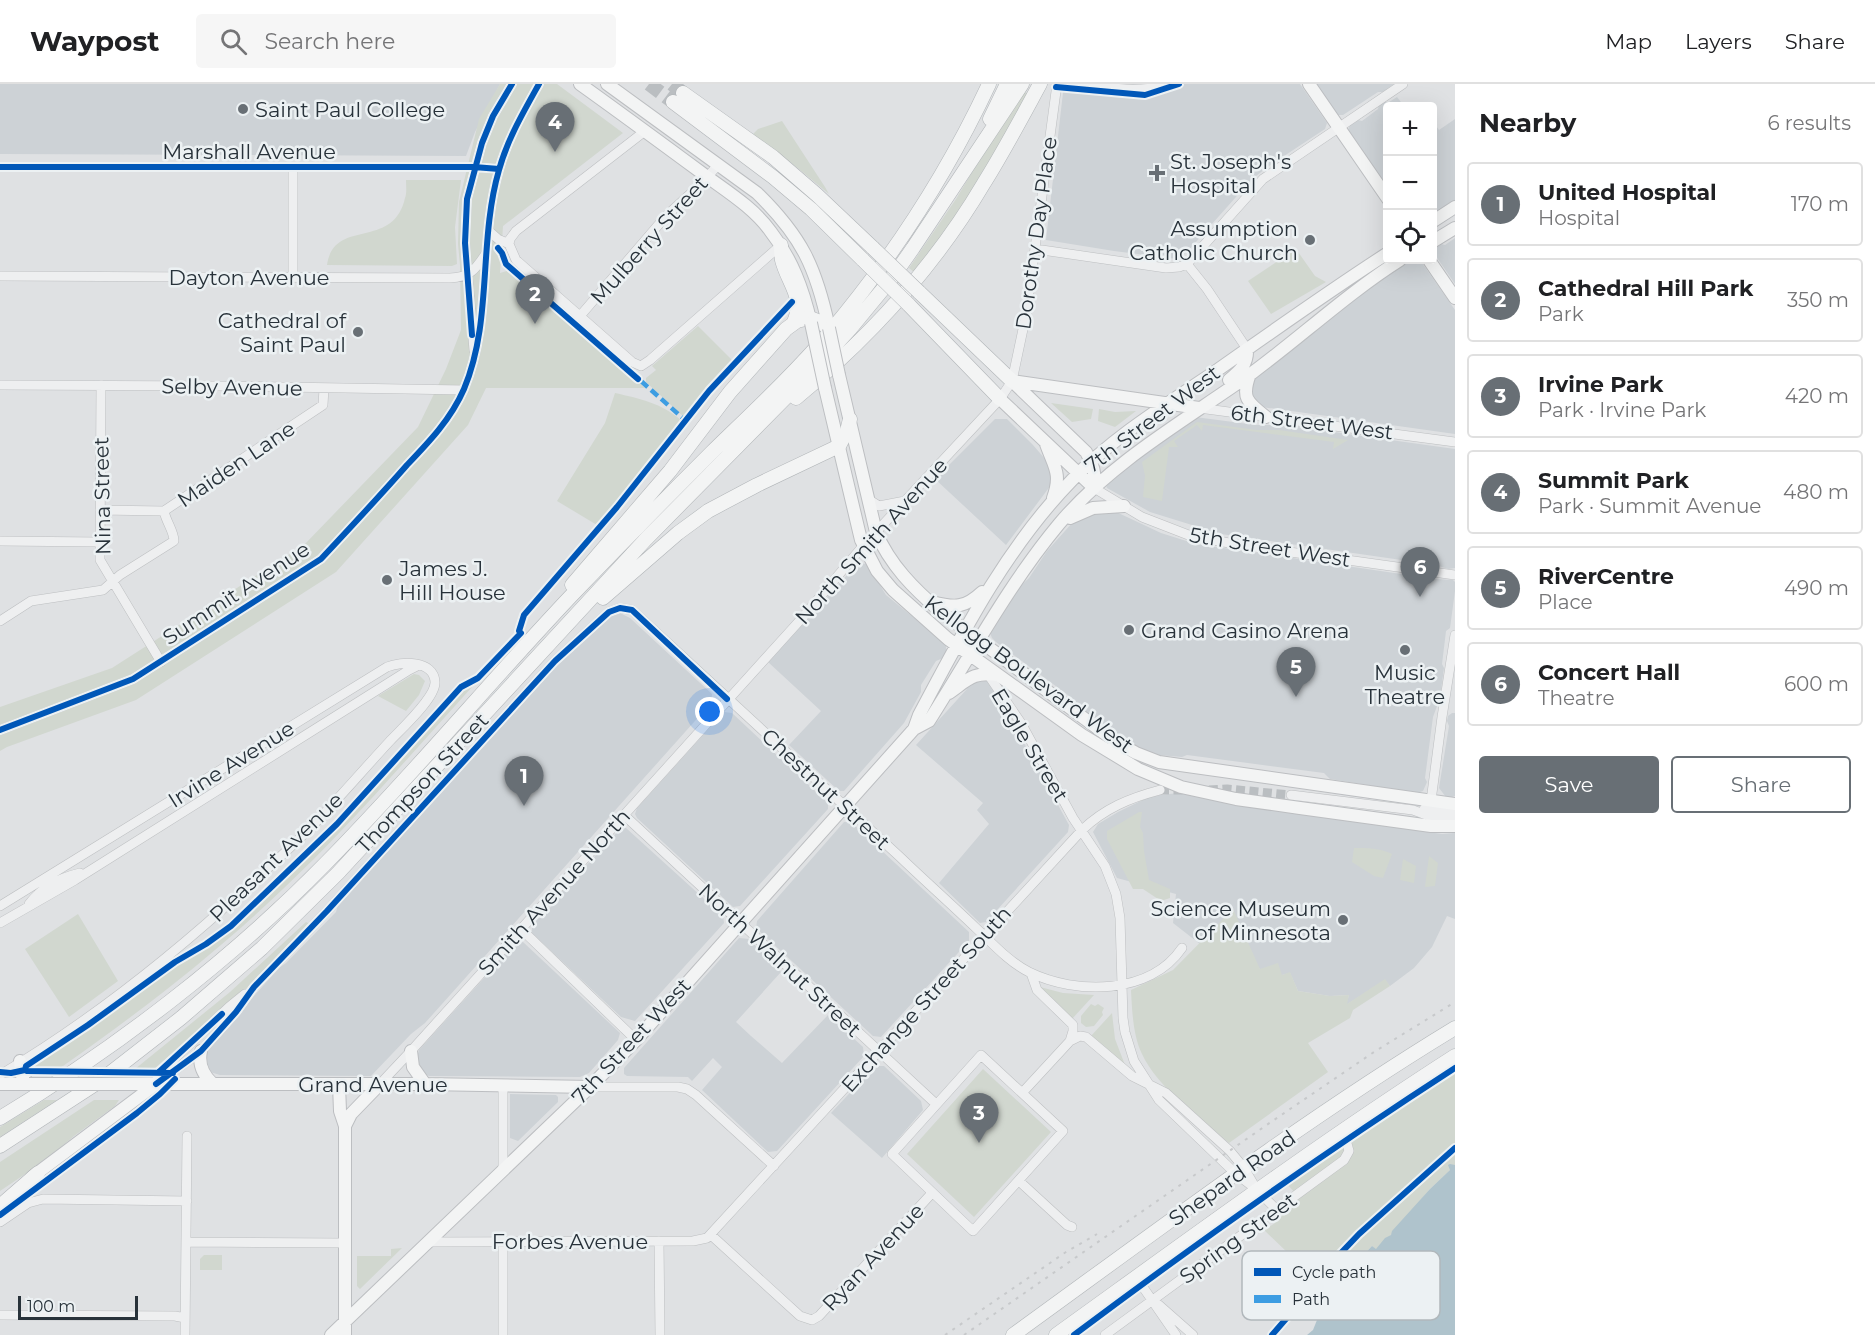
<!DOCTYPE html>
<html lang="en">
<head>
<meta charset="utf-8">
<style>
  body { margin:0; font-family:Montserrat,sans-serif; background:#f6f6f6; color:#202124 }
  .controls { position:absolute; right:18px; top:18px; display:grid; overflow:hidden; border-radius:6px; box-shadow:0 6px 24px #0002 }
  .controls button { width:54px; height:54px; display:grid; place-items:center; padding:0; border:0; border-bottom:2px solid #e0e0e0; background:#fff; color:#202124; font:30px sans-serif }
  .scale { position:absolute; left:18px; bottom:15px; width:120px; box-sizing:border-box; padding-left:6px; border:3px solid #28323a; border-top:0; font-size:16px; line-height:21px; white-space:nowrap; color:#28323a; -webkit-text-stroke:4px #ecf1f3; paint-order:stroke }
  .you { position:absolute; left:710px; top:628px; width:21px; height:21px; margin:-15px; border:4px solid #fff; border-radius:50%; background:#1a73e8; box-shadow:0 0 0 9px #1a73e833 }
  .badge { display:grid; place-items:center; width:39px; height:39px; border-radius:50%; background:#686f75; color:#fff; font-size:20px; font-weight:700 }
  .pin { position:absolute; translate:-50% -50px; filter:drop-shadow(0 2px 3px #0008) }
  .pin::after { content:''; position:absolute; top:32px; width:21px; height:18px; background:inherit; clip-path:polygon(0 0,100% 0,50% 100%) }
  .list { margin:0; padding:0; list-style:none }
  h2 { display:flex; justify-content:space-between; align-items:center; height:78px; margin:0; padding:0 24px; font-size:26px }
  h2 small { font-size:20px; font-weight:400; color:#757577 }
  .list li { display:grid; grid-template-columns:39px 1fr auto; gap:18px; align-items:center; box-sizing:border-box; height:84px; margin:0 12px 12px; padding:0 12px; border:2px solid #e0e0e0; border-radius:6px }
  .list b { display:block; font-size:22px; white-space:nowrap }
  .list p { margin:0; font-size:20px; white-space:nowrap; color:#757577 }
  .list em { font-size:20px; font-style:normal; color:#757577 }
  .actions { display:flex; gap:12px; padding:18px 24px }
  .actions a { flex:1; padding:14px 0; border:2px solid #686f75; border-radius:6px; text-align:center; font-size:21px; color:#686f75 }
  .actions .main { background:#686f75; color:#fff }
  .icon { flex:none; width:33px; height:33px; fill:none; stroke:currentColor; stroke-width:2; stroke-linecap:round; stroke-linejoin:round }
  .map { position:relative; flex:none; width:1455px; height:1251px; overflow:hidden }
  header { display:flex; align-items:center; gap:36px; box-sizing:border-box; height:84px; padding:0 30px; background:#fff; border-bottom:2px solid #e0e0e0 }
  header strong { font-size:28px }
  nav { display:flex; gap:33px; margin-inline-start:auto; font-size:21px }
  .search { width:420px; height:54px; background:#f6f6f6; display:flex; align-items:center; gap:15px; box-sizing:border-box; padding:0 21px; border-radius:6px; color:#757577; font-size:22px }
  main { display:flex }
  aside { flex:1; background:#fff }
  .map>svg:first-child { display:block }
  .built { fill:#cdd2d6 }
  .green { fill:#d1d7cf }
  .water { fill:#afc3cc }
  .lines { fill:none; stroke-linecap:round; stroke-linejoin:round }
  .minor-tunnel { stroke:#babec1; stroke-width:9; stroke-dasharray:9 4.5; stroke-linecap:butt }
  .highway-tunnel { stroke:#babec1; stroke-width:14; stroke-dasharray:14 7; stroke-linecap:butt }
  .minor-casing { stroke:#bdbfc1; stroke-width:10 }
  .major-casing { stroke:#bcbec1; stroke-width:14 }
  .highway-casing { stroke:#b1b5b8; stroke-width:15 }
  .minor { stroke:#eeeff0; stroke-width:9 }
  .major { stroke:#f3f4f4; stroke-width:12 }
  .highway { stroke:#f3f4f4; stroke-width:14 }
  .rail { stroke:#c7c9cb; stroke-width:2; stroke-dasharray:3 6; stroke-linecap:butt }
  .major-bridge-casing { stroke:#bcbec1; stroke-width:14; stroke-linecap:butt }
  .highway-bridge-casing { stroke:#b1b5b8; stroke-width:15; stroke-linecap:butt }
  .major-bridge { stroke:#f3f4f4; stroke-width:12 }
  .highway-bridge { stroke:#f3f4f4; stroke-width:14 }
  .quiet { stroke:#3d9de2; stroke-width:4.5; stroke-dasharray:9 4.5; stroke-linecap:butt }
  .cycleway-casing { stroke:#ecf1f3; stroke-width:10 }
  .cycleway { stroke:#0057b8; stroke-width:6 }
  .poi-dot { fill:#686f75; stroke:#ecf1f3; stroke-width:2 }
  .labels { text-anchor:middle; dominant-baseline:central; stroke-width:5; stroke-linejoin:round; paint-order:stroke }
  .poi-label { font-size:21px; fill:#28323a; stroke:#ecf1f3; text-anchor:start }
  .street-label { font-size:21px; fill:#28323a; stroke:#ecf1f3 }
  .key { fill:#ecf1f3; stroke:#b1b8bc; stroke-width:1.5 }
  .key-label { font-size:16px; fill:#28323a }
</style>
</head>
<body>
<header>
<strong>Waypost</strong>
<div class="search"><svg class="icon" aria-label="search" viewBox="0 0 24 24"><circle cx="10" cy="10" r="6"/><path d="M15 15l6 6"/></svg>Search here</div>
<nav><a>Map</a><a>Layers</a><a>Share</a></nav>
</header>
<main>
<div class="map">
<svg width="1455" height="1251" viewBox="0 0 1455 1251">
  <rect width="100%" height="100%" fill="#dfe1e3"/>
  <path class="built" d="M0,0H500L475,48L466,72L0,70Z
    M1064,0H1300L1327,39L1325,45L1269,82L1252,95L1187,168L1177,175L1114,167L1046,156Z
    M1314,0H1394L1383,8H1378L1343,31H1335Z
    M1397,13L1404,22H1388L1387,103L1353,53L1349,50L1348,46L1350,41L1358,36L1362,37L1378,25L1379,21L1384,18H1389Z
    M1455,35V116L1433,132L1432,40L1434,39L1439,46Z
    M1455,154V200L1433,168L1434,165L1441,160L1445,161Z
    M1408,176H1420L1455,226V350L1262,323L1252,316L1250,298L1273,278H1277L1310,252L1311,247Z
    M1195,333L1256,341H1283L1455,365V484L1448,485L1436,481L1221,450L1150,428L1107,404L1106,401L1137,373Z
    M995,335H1007L1033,361L1052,383L1051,401L1006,461L935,395Z
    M1112,426L1161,449L1196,460L1435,495L1453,496L1455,498V507L1450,544L1446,547L1442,580L1444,584L1440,614L1433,633L1425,694L1427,698L1423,707L1417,709L1330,695L1324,689L1187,671L1182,673L1159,671L1144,667L1115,650L1085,629L1072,614L996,558L992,554L990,549L1012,510L1029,494L1047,467L1073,438L1086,429Z
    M858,479L867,480L886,511L946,560V568L943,574L936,577L921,601V608L904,639L844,707H839L789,661L821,627L768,578Z
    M620,529L630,534L712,610L711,619L425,939L411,950L371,992L220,991L210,988L206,984L204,969L208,963L280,883L286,879L336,828L338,821L559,578L609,532Z
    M979,594L990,597L1069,741L1068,748L986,838L980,839L939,799L989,740L977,726L983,719L916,661L967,605L968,599Z
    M724,628L732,629L828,719V725L740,822L733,823L637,734L635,730L637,724Z
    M1452,629H1455V712L1449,714L1446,713L1439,704L1449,642L1447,637L1448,632Z
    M1179,709L1255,724L1442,750L1455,749V835L1447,832L1432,863L1414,884L1390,902L1385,896L1346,921L1349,911L1330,912L1298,907L1290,889L1282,891L1260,885L1213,847L1200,860L1173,839L1176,810L1117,794L1093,748L1098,740L1118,728L1151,712Z
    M844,738H851L969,848V857L881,953L873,952L756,844L757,837Z
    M621,744H626L723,832L724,839L635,937L621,933L532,849V841L544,827H547L558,815L560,810Z
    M739,854L749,855L781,888L736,938L751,952L782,979L828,931L863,963L864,972L777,1067L768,1068L702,1006L722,983L713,974L692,997L688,993L627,992L624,990V984Z
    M523,858L620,949L618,956L589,989L580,993L429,992L421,988L416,977L419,966L514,861Z
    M875,982H884L921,1017L923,1026L882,1074L831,1029Z
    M510,1010L556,1011L558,1013V1018L518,1057L510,1054Z"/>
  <path class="green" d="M500,0H557L623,49L503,142L500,189L513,185L645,304H486L468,341L336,488L136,616L7,663L0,667V623L112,584L304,461L418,343L446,285L461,246L460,181L458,160L459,118L479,35Z
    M1020,8L1029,9L980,97L915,189L909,184L956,115Z
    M782,37L825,103L829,110L800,86L753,50L758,45Z
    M406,96H461L455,143L457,180L452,182L327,181C334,133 393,167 405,114C407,109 406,102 406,96Z
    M1296,165L1315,192L1326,198L1271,230L1248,197Z
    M698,242L733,277L685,334L646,298V294L656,286L652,282Z
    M615,309C641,315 661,319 681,336L597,441L557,417L605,339Z
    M1051,319L1093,325L1091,335L1072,338Z
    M1099,325L1115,328L1136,327L1115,343L1098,337Z
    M1197,338L1257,346H1279L1348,356L1333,365L1334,358L1203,341L1202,347L1197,341L1174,357L1178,363H1169L1162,417L1143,413L1145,392L1142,378Z
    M414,590L419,591L425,597L419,611L406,627L378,612Z
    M472,603C410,671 350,742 283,805C215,870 140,928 63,982L57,985H28L109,930L158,893L204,865L240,837L315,766L465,604Z
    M1139,728H1142L1140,743L1143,749L1144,767L1149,796L1170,805V814L1161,817L1143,805H1133L1107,755V747Z
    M1354,764C1367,764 1380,764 1392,770L1383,794L1374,792L1352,778Z
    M1429,772L1438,779L1435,802L1425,803Z
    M1403,775L1416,782L1414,799L1400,796Z
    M1233,825L1260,885L1278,879L1282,891L1290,888L1298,907L1330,912L1349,911L1347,920L1385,895L1390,902L1353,926L1350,934L1308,959L1328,988L1229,1059C1201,1035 1157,1003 1142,970C1133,952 1132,926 1131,906L1173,886Z
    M78,830L118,897L69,933L25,865Z
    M306,838L310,840L243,908L154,985H135L230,908Z
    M1040,903L1063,909L1094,911L1072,935Z
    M1091,920L1095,922L1098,920L1104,924L1102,928L1103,931L1094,942L1086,943L1081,939V932Z
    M1112,929L1115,955L1125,981L1091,952Z
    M1455,979V1081H1451L1450,1086L1430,1105L1391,1151L1376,1166L1372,1162L1357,1178V1186L1347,1197L1324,1214L1328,1217L1324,1222L1301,1204L1311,1191L1264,1146L1275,1139L1273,1135L1300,1114L1282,1095Z
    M983,985L1051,1048L974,1133L907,1070Z
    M44,1016H57L0,1053V1043Z
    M94,1016H119L115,1022L74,1052L46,1076L0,1107V1078Z
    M402,1164L360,1205L357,1202V1172H391V1165Z
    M204,1171H222V1186H200V1175Z"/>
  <path class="water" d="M1450,1080L1455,1081V1251H1307L1313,1246L1323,1221L1328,1217L1324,1214L1339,1197H1347L1357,1186V1178L1372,1162L1376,1165L1385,1154L1391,1151L1392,1147L1430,1105L1450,1086L1448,1081Z"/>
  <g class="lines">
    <path class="minor-tunnel" d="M1160,706H1184
      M1209,706L1227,705L1291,711"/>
    <path class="highway-tunnel" d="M649,0L673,18
      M672,0L683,9"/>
    <defs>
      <path id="minor" d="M1077,0C1108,3 1139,10 1169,0
        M0,83H474L499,85
        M489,147L498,155L509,160
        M509,160L516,176L632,278L641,282L650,276L781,161
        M509,160L510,155L516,147L645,47
        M1035,165L1166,184L1179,183L1187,180
        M1187,180L1263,95L1403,0
        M1187,180L1207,205L1247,265
        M0,192L450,194C470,193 475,186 485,171
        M293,192V83
        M580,232L666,132L700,101L718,81
        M474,266L465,159L467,115L482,59L493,32L512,0
        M0,301L218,302L464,306
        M101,301L100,476L161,578
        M1199,324L1455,358
        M1094,404L1142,433L1191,452L1240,461L1455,491
        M868,415L879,422L905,417
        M100,426L164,427L323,321L324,304
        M0,457L100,458
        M0,537L31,517L103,506L120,491L174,457C174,447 166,438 164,427
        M985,586L1021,639L1073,734L1105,782L1116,810L1120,834L1123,934L1125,948L1134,977L1159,1016L1235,1089L1256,1105L1277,1126
        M0,646L133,595L310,482L321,475C350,444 379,413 407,381C429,358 451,335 464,305C493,236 478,158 499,86C507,56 524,27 539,0
        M1291,711L1413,726L1429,732L1455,735
        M1424,725L1455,727
        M624,731L936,1020
        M1429,732L1442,633L1455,551
        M29,820C42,803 59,794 80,789
        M0,822L387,583C401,577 434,576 435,598C436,614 399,647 389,658C364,685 340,713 315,739C293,762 269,783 246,804C170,874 89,938 0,991
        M0,839L75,796L409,586L419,581
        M521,845L636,956
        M1031,889L1037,906L1073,941V947L1070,957
        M981,971L1063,1047L973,1147L892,1070Z
        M156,1000L201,967L236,928L254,903L327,827L555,577L609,528L620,524L632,526C721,609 811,690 900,773C925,797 951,820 976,844C992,859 1009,878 1029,888C1076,911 1150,911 1182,864
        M156,1000L159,989L229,923L245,910
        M380,1000L411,967L802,534L863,462L1000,315L1012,297L1026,231L1057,0
        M590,1003H678L687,1005L696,1011L774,1082
        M1022,1009L1070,957L1080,952L1086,953L1132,992L1166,1009L1230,1067L1244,1084L1254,1101
        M503,1086V1001
        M1019,1097L1067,1141L1072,1143
        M0,1138L28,1119L43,1115L187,1117
        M711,1151L800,1232L812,1236L819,1232L932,1109
        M659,1157L660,1251
        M186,1158L345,1159
        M428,1158L693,1157L707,1154L1082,746C1105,724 1130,714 1160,706
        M1136,1193L1176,1251
        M1159,1221L1193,1251
        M0,1231L175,1232L185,1234
        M185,1251L187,1052
        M503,1251V1157
        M1105,1251L1344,1076L1349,1067L1346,1056L1340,1048"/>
      <path id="major" d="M580,0C622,30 664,61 706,92C728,108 755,125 771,148C792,175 803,205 811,239
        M607,0L757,109C802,153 816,183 829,244
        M1309,0L1388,115
        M1432,138L1455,123
        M1432,158L1455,144
        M1429,176L1455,214
        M1250,290C1241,314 1247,318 1266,333
        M839,291L876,448C890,481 914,505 941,528L1116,658L1136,669L1159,678L1455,720
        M1229,296C1240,287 1248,280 1247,265
        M1012,297L1199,324
        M1012,297L1086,368C1093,380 1096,390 1094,404
        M825,304L861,456L877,487L893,506L948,555L1082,651L1138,685L1181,703L1236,715L1300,724L1431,742H1455
        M1000,315L1094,404
        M1046,360C1054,383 1062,389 1053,414
        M1070,434L1093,424L1124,422
        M932,518C955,524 965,524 982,508
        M949,609C969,595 972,588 998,591
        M914,645L919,631C963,548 1006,464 1072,396C1113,353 1167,320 1216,287C1273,247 1329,207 1388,169
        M201,967C198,981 203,991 213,1000
        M411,967L413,983L425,1000
        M20,977L22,992L29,1000
        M0,1000H29
        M118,1000H425L590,1003
        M339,1001L340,1027L345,1042
        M32,1093L156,1000
        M331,1251L590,1003L636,956L914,645L929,637C971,571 1009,500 1059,440C1112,377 1186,336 1252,289C1302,252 1348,209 1400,176
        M345,1251V1042L351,1030L380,1000"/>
      <path id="highway" d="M683,9L773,73L817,111L873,164
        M673,18L773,93L811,125L863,176
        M990,35L1007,0
        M781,161C781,166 781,171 782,176C788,200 806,214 793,240
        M919,208L1012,297
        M908,220L1000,315
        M796,314C870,253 935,182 984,99C1004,67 1022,33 1040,0
        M572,501L670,387L730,308L786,245L797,237L810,234L818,237L829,244
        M603,514L678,449L708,427L757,401L839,362L847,347L850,335
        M0,1034C115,965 231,876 325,780C410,694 487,601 570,513C617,464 664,416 712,368C752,329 793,291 829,249C893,173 947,90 989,0
        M0,1062L100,997L181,934L262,864L338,789L646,455L801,298L850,245L892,194L913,164L1022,0
        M0,1122L38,1089
        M1013,1251C1158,1146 1302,1037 1455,944
        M1056,1251C1188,1156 1318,1060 1455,972"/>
    </defs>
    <use href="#minor" class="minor-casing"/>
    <use href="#major" class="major-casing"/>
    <use href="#highway" class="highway-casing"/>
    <use href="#minor" class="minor"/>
    <use href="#major" class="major"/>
    <use href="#highway" class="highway"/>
    <path class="rail" d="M945,1251L1066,1168L1097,1150
      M964,1251L1271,1038L1374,968L1455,918"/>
    <defs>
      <path id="major-bridge" d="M811,239L825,304
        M829,244L839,291
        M29,1000H118"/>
      <path id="highway-bridge" d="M873,164L919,208
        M863,176L908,220"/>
    </defs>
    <use href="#major-bridge" class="major-bridge-casing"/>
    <use href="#highway-bridge" class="highway-bridge-casing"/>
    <use href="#major-bridge" class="major-bridge"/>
    <use href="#highway-bridge" class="highway-bridge"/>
    <path class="quiet" d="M641,297L686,337"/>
    <defs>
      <path id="cycleway" d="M1056,3L1145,11L1179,0
        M0,83H474L499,85
        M498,164L502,169L506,180L638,295
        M472,251L465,159L467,115L482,59L493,32L512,0
        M0,646L133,595L310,482L321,475C350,444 379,413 407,381C429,358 451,335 464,305C493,236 478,158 499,86C507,56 524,27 539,0
        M25,986L26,982L88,941L175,878L206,860L231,842L337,740L461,603L478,594L521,549L519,547L524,531L617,423L709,307L792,218
        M160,987L222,930
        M0,988L11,989L25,986L27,987L173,989
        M156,1000L201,967L236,928L254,903L327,827L555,577L609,528L620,524L632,526L727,615
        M0,1131L137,1029L160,1010L175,995
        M1074,1251C1198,1158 1325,1068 1455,984
        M1272,1251L1305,1213L1320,1191L1359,1150L1455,1064"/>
    </defs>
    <use href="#cycleway" class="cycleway-casing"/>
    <use href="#cycleway" class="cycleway"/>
  </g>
  <g class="poi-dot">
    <circle cx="243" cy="25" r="6"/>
    <path d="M1154 80h6v6h6v6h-6v6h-6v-6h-6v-6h6z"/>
    <circle cx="1310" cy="156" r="6"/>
    <circle cx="358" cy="248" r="6"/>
    <circle cx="387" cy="496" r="6"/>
    <circle cx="1129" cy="546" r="6"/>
    <circle cx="1405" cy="566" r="6"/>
    <circle cx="1343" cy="836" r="6"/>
  </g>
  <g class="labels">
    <g class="poi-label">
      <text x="255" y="25">Saint Paul College</text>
      <text x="1170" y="77">St. Joseph's<tspan x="1170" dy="24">Hospital</tspan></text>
      <text x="1298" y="144" text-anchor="end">Assumption<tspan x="1298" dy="24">Catholic Church</tspan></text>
      <text x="346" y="236" text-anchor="end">Cathedral of<tspan x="346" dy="24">Saint Paul</tspan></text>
      <text x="399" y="484">James J.<tspan x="399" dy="24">Hill House</tspan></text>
      <text x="1141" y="546">Grand Casino Arena</text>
      <text x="1405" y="588" text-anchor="middle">Music<tspan x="1405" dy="24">Theatre</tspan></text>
      <text x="1331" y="824" text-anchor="end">Science Museum<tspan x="1331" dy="24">of Minnesota</tspan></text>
    </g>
    <g class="street-label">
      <text x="249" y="67">Marshall Avenue</text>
      <text transform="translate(1036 149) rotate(-82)">Dorothy Day Place</text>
      <text transform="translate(649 156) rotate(-48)">Mulberry Street</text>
      <text x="249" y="193">Dayton Avenue</text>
      <text transform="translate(232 303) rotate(1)">Selby Avenue</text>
      <text transform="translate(1152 335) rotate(-37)">7th Street West</text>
      <text transform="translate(1312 338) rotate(7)">6th Street West</text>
      <text transform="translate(236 380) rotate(-34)">Maiden Lane</text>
      <text transform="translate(102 412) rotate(-91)">Nina Street</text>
      <text transform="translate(871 457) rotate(-48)">North Smith Avenue</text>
      <text transform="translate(1270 463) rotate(9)">5th Street West</text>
      <text transform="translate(236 509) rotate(-33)">Summit Avenue</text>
      <text transform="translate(1029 590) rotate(36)">Kellogg Boulevard West</text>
      <text transform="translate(1030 661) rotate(59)">Eagle Street</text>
      <text transform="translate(231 680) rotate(-32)">Irvine Avenue</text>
      <text transform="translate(422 699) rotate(-47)">Thompson Street</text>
      <text transform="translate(826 705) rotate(43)">Chestnut Street</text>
      <text transform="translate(276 773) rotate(-44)">Pleasant Avenue</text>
      <text transform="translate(554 808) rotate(-48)">Smith Avenue North</text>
      <text transform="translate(780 876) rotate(43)">North Walnut Street</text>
      <text transform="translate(926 915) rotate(-48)">Exchange Street South</text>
      <text transform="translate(631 957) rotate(-47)">7th Street West</text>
      <text x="373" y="1000">Grand Avenue</text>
      <text transform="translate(1232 1094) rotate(-35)">Shepard Road</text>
      <text transform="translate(1238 1154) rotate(-36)">Spring Street</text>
      <text x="570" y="1157">Forbes Avenue</text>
      <text transform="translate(873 1173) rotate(-47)">Ryan Avenue</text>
    </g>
  </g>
  <rect x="1242" y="1167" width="198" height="69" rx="9" class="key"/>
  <rect x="1254" y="1184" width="27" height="8" fill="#0057b8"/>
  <rect x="1254" y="1211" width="27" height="8" fill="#3d9de2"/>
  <g class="key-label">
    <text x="1292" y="1194">Cycle path</text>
    <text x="1292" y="1221">Path</text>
  </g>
</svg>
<div class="controls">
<button>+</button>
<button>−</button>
<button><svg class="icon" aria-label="locate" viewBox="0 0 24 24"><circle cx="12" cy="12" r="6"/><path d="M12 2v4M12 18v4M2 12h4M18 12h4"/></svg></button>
</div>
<div class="scale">100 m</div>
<div class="you"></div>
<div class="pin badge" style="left:524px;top:722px">1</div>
<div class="pin badge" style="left:535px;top:240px">2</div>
<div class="pin badge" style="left:979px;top:1059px">3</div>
<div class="pin badge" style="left:555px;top:68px">4</div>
<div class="pin badge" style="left:1296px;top:613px">5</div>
<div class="pin badge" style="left:1420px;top:513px">6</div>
</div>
<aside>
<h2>Nearby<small>6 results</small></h2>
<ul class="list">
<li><span class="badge">1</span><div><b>United Hospital</b><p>Hospital</p></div><em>170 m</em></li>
<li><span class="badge">2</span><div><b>Cathedral Hill Park</b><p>Park</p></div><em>350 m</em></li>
<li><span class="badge">3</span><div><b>Irvine Park</b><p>Park · Irvine Park</p></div><em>420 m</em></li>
<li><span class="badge">4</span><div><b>Summit Park</b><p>Park · Summit Avenue</p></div><em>480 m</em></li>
<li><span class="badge">5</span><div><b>RiverCentre</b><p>Place</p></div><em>490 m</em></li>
<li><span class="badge">6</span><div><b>Concert Hall</b><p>Theatre</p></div><em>600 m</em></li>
</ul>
<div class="actions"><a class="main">Save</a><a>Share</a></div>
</aside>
</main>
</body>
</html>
